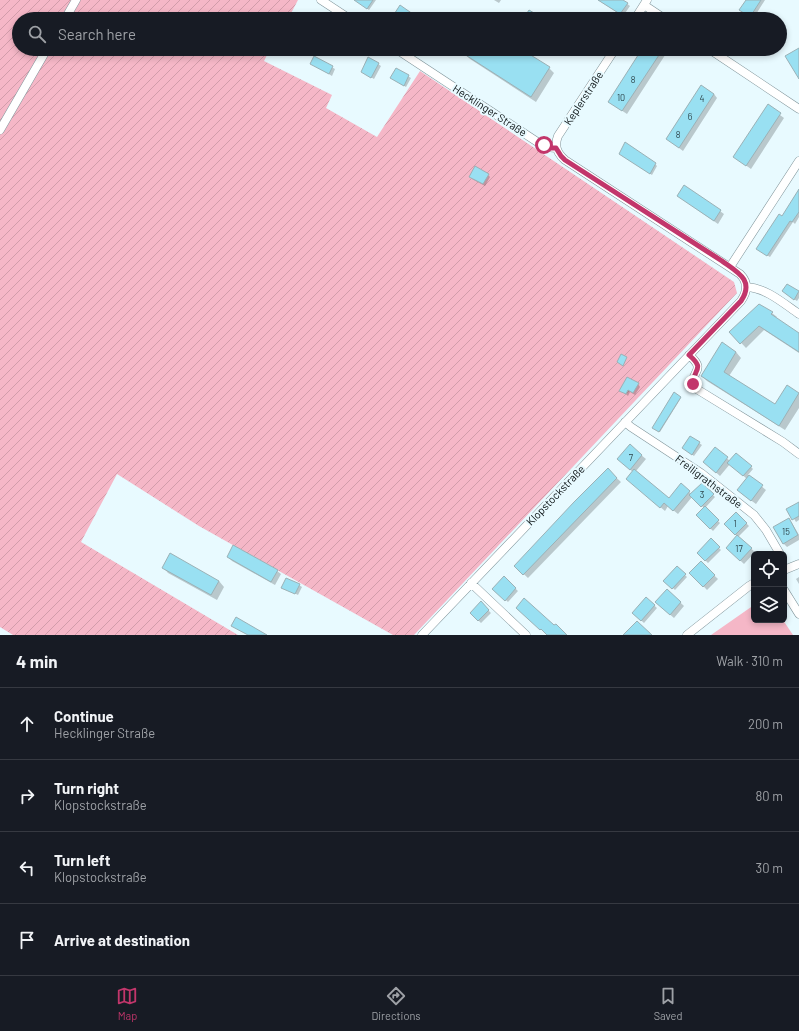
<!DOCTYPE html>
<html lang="en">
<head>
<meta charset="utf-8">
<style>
  body { margin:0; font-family:Barlow,sans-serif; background:#20242c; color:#f1f3f6 }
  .controls { position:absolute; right:12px; bottom:12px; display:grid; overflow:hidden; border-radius:6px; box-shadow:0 2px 6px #0003 }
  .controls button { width:36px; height:36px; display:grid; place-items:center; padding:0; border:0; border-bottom:1px solid #363941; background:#171b24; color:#f1f3f6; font:20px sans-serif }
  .stop { position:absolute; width:12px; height:12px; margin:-9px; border:3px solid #c2366b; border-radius:50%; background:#fff }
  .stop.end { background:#c2366b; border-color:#fff; box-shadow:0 1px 4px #0008 }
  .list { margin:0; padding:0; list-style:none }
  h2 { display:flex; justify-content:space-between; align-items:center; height:52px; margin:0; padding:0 16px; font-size:17px }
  h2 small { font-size:13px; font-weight:400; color:#9ea1a6 }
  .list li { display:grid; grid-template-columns:26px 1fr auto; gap:12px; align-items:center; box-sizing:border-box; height:72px; padding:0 16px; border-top:1px solid #363941 }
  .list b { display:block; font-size:15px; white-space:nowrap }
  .list p { margin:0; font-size:13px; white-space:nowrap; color:#9ea1a6 }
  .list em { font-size:13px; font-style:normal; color:#9ea1a6 }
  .icon { flex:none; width:22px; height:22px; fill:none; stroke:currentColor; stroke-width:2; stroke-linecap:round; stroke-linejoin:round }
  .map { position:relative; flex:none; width:799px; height:635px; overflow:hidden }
  .search { position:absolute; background:#171b24; box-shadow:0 2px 6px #0003; left:12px; right:12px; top:12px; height:44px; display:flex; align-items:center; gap:10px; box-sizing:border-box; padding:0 14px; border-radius:22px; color:#9ea1a6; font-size:15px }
  .sheet { height:340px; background:#171b24 }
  nav { display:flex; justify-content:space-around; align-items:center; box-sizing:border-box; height:56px; border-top:1px solid #363941; background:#171b24; font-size:11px; color:#9ea1a6 }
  nav a { display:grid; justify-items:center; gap:2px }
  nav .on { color:#c2366b }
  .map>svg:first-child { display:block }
  .grass { fill:#f5b7c7 }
  .garden { fill:url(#garden-furrows) }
  .shadow { fill:#0003 }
  .building { fill:#99e0f2; stroke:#9bb1b6 }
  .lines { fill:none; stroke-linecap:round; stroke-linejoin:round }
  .street-casing { stroke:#7f9399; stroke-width:9 }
  .street { stroke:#fff; stroke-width:8 }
  .route { stroke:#c2366b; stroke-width:5 }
  .labels { text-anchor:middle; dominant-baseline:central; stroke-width:4; stroke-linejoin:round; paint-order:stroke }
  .number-label { font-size:9px; fill:#2d444a }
  .street-label { font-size:11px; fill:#091012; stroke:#e8faff }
</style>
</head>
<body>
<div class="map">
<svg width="799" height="635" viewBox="0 0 799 635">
  <defs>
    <pattern id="garden-furrows" width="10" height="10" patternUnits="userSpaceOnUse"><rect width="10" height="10" fill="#f5b7c7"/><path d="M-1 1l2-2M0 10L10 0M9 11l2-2" fill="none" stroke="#d19caa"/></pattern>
  </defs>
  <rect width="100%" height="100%" fill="#e8faff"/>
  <path class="grass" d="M754,605V620H783L793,635H711Z"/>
  <path class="garden" d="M0,0H298L288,19H19V49H270L264,61L332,95L326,108L377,137L420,71L734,282L737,293L414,635H393L199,526L117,474L81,542L238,635H13L0,627Z"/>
  <path class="shadow" d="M357,0H376L369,10Z
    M494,0H501L499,3Z
    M598,0H622L630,6L623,16Z
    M747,0H765L753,19L743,12Z
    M435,49H442L440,52Z
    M468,49H519L549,68L554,73L536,102L470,59L465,54Z
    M643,49H669L627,114L609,102Z
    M315,58L335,69L332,76L312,64Z
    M378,64L381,66L374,79L362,72Z
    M396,69L411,78L406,87L391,78Z
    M714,94L717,98L683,151L667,139Z
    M768,106L784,118L751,169L734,157Z
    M620,154L655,164L657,166L652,175Z
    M488,175L490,177L485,186L472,179Z
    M685,186L724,214L718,224L682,199Z
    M799,191V217L795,224L793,222L770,257L760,251Z
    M788,285L799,292V298L797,301L786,294Z
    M759,305L772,313L777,317L775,318L799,334V353L764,330L746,348L731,332Z
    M722,344L736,352L741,358L729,376L775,406L787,386L799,394V408L785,430L707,381L702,376Z
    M638,384L640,387L635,395L630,392L628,396L621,390Z
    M681,397V398L660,432L654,428Z
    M699,443L702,445L694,456L686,450Z
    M630,446L646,459L636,471L669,499L689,492L692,494L702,484L715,497L705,508L720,523L713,531L697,515L704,508L692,497L678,514L668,506L665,511L631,482L633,472L622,463Z
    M715,448L730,461L751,467L753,469L748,475L766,490L756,504L742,494L747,479L730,464L720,476L704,462Z
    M608,470L621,482L528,578L515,566Z
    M799,503V520L796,522L788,509Z
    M736,513L749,526L738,537L755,552L744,564L727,548L737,536L725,524Z
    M788,519L792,523L799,535V540L787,547L783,543Z
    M711,540L721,550L708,563L698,553Z
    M228,557L277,571L281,574L275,585L232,561Z
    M701,563L718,579L707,590L691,573Z
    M163,567L219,581L224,587L217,600L168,573Z
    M677,567L687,577L675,590L665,580Z
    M799,577V584L796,579Z
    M504,578L518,591L508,602L494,589Z
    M299,585L302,587L298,595L283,587Z
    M667,590L684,606L674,618L660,606Z
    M646,598L657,608L644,623L633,613Z
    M481,603L491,613L481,623L471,613Z"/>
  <path class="building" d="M354,0H373L367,9Z
    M598,0H623L628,3L620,14Z
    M746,0H761L750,17L739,10Z
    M400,5L420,19H391Z
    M529,10L544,19H523Z
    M799,48V79L785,56Z
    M467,49H521L550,67L531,97L464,54Z
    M642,49H663L622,111L608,102Z
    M314,56L333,66L329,74L310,64Z
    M368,57L379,63L371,78L361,72Z
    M396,68L409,75L404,86L390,78Z
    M701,85L714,94L679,148L666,139Z
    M768,104L781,113L746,166L733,157Z
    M625,142L656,163L650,174L619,154Z
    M475,166L489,174L483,184L469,177Z
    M684,185L721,210L714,221L677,196Z
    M799,189V212L792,222L790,221L767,256L756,249L779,214L782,216Z
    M787,284L799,291L794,300L782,291Z
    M759,304L773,312L771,314L799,333V352L759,326L740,344L729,332Z
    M722,342L736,352L724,372L775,404L787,385L799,393L779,426L701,376Z
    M621,354L627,357L623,366L617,362Z
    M627,377L639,383L633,393L628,390L626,394L619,391Z
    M674,392L681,397L659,432L652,428Z
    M690,436L700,442L692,455L682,448Z
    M630,444L642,455L630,470L617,459Z
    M715,447L728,457L716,473L703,462Z
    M736,453L752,466L743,476L727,463Z
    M608,468L617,478L523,575L514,566L574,502Z
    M634,469L669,498L681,483L690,491L673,511L664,503L660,508L626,479Z
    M749,475L763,485L751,501L737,490Z
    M702,483L714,494L701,507L689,495Z
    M799,502V516L792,520L786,509Z
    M705,506L719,520L710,529L696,515Z
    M736,512L747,523L735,535L724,524Z
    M789,518L798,535L783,544L773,527Z
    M737,535L752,548L740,561L726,548Z
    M711,538L720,547L705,561L697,553Z
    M233,545L278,570L271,582L227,557Z
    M170,553L219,581L211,595L162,568Z
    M701,561L715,575L703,587L689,573Z
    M677,566L686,574L672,589L663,581Z
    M504,576L516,588L505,601L492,589Z
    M286,578L300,584L295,594L281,588Z
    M667,589L681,602L670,615L655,602Z
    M646,597L655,605L641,621L632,613Z
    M524,598L554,625L556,624L567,635H547L541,629L540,630L516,608Z
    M481,601L489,610L478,621L470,613Z
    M236,617L267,635H248L231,626Z
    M637,621L652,635H623Z"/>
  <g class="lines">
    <defs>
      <path id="street" d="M321,0L350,19
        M644,5L665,19
        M65,19L76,0
        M635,19L647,0
        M396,49L545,147L556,148
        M709,49L799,109
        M0,130L47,49
        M730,267L799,161
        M747,287C766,288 783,303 799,314
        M689,355C709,372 687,371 695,388L783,442L799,454
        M625,422L631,427L701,473L754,515L766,530L780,554
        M784,570L799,564
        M471,583L526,635
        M784,590L799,614
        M422,635L741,301C748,291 748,282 740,274L565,160C557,153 554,146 558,136L615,49
        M687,635L749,586L754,583"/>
    </defs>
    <use href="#street" class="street-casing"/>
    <use href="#street" class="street"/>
  </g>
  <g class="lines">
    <path class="route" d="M544,145L550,148H556L561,156L565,160L722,261C737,272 755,280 741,301L689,355C706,370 693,368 693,384"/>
  </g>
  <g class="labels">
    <g class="number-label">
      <text x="633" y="79">8</text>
      <text x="621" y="97">10</text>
      <text x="702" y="98">4</text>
      <text x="690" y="116">6</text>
      <text x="678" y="134">8</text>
      <text x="631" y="457">7</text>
      <text x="702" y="494">3</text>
      <text x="735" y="523">1</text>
      <text x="786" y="531">15</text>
      <text x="739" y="548">17</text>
    </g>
    <g class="street-label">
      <text transform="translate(583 98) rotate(-57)">Keplerstraße</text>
      <text transform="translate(490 110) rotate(33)">Hecklinger Straße</text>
      <text transform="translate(709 481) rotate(37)">Freiligrathstraße</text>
      <text transform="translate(555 495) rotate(-46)">Klopstockstraße</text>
    </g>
  </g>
</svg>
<div class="controls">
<button><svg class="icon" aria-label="locate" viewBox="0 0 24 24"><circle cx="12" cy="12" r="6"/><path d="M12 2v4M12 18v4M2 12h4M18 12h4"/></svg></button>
<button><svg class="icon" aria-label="layers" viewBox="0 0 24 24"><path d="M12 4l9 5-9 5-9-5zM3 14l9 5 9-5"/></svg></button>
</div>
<div class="stop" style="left:544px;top:145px"></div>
<div class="stop end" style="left:693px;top:384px"></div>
<div class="search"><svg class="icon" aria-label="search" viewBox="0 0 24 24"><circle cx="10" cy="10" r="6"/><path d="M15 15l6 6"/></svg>Search here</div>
</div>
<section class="sheet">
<h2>4 min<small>Walk · 310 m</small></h2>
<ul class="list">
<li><svg class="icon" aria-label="ahead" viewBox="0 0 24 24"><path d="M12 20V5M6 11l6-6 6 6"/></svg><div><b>Continue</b><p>Hecklinger Straße</p></div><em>200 m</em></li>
<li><svg class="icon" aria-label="right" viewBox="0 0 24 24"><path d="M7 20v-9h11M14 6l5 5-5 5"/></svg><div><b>Turn right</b><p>Klopstockstraße</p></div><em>80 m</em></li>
<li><svg class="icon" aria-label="left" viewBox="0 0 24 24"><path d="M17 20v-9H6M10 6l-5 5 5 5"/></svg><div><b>Turn left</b><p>Klopstockstraße</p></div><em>30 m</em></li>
<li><svg class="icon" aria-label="arrive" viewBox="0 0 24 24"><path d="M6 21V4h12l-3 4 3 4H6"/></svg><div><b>Arrive at destination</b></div></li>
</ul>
</section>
<nav>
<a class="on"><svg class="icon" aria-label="map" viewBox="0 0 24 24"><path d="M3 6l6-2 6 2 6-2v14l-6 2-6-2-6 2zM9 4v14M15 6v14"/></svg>Map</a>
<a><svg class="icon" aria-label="directions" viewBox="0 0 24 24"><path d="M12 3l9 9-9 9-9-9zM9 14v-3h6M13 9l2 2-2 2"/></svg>Directions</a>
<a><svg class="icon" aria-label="saved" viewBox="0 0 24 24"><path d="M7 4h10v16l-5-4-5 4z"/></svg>Saved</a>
</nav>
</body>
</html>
